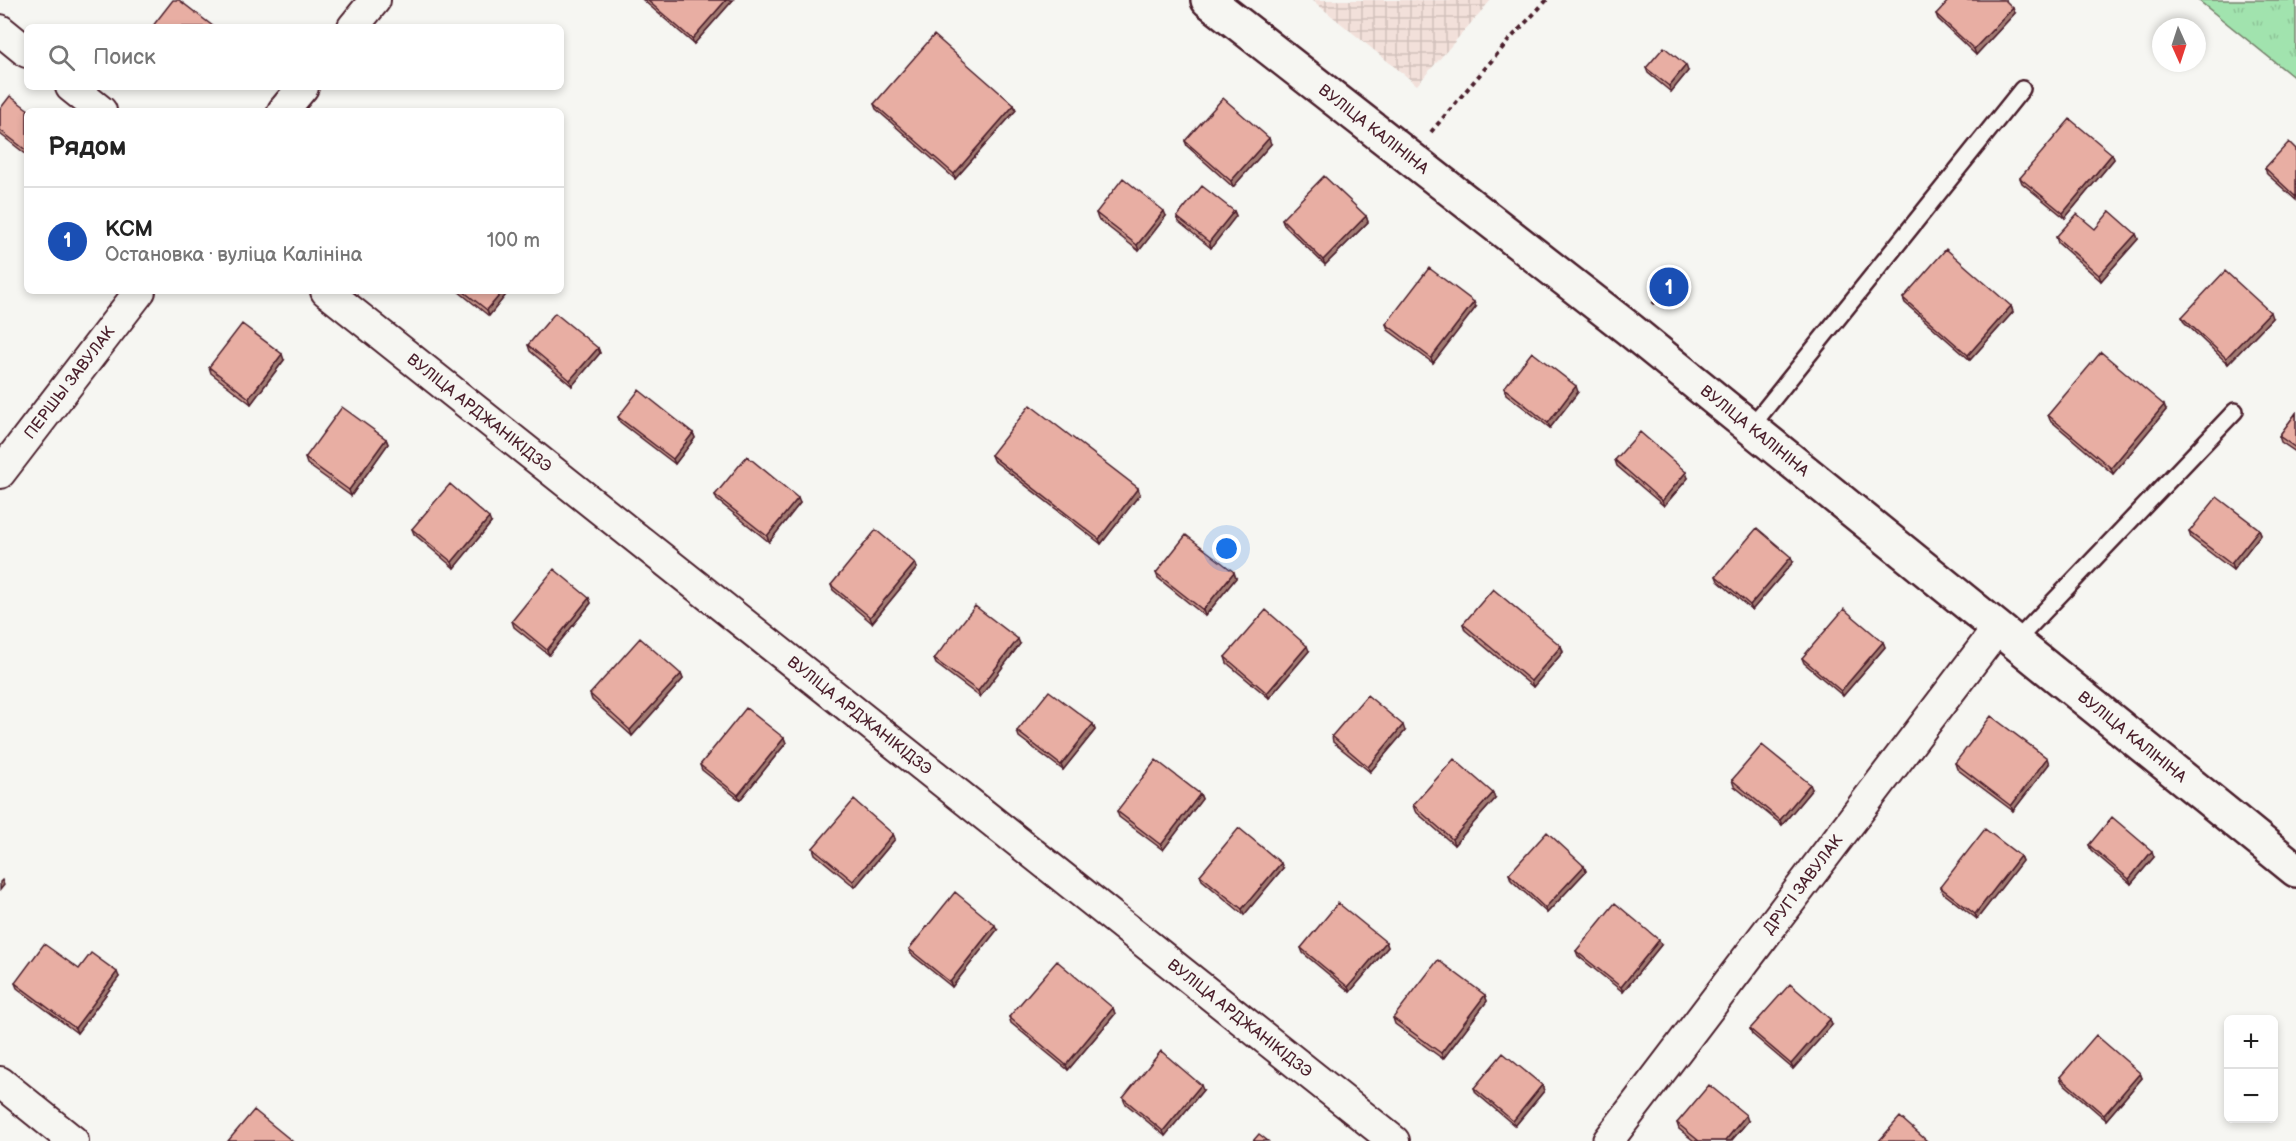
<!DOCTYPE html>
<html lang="ru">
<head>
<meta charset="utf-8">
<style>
  body { margin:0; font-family:"Balsamiq Sans",sans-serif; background:#f6f6f6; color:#222 }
  .controls { position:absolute; right:18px; bottom:18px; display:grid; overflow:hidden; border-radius:9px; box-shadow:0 3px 9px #0003 }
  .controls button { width:54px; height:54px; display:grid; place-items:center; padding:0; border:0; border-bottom:2px solid #e0e0e0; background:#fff; color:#222; font:30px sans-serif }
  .compass { position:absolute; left:2152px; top:18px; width:54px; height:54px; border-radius:50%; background:#fff; box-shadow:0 3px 9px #0003; rotate:177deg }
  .you { position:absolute; left:1227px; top:549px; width:21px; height:21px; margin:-15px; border:4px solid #fff; border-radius:50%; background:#1a73e8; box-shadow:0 0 0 9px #1a73e833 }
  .badge { display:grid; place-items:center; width:39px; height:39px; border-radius:50%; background:#2563eb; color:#fff; font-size:20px; font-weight:700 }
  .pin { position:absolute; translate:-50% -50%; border:3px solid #fff; box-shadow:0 2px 6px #0006 }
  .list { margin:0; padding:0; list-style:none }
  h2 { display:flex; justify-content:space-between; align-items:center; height:78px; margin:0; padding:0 24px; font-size:26px }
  h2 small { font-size:20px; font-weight:400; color:#767676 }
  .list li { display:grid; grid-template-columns:39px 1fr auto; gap:18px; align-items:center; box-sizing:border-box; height:108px; padding:0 24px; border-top:2px solid #e0e0e0 }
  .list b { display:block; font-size:22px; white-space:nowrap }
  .list p { margin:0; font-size:20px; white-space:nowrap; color:#767676 }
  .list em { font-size:20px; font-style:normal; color:#767676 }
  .icon { flex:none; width:33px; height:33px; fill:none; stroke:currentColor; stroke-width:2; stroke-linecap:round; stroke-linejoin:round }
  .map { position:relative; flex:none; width:2296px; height:1141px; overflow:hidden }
  .search { position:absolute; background:#fff; box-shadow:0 3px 9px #0003; left:24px; top:24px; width:540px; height:66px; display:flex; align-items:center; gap:15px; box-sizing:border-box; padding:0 21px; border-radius:9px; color:#767676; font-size:22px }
  .panel { position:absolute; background:#fff; box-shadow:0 3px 9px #0003; left:24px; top:108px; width:540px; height:186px; border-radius:9px }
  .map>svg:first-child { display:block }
  .industrial { fill:url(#industrial-grid) }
  .grass { fill:url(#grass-tufts); stroke:#76816c; stroke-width:1.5 }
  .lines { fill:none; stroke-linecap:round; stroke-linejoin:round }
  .lane-casing { stroke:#4a1f2b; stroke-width:20 }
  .street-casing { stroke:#4a1f2b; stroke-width:34 }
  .secondary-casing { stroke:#4a1f2b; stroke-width:38 }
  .path { stroke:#4a1f2b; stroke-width:4; stroke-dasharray:4.5 4.5; stroke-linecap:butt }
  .lane { stroke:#f6f6f2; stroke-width:15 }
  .street { stroke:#f6f6f2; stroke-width:30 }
  .secondary { stroke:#f6f6f2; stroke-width:33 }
  .wall { fill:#c8968c; stroke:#4a1f2b; stroke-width:1.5 }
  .shaded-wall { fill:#a27a72; stroke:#4a1f2b; stroke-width:1.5 }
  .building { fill:#e8aea3; stroke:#4a1f2b; stroke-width:1.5 }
  .labels { text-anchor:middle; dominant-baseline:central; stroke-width:4.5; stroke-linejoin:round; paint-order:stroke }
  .street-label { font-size:16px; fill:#4a1f2b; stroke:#f6f6f2 }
</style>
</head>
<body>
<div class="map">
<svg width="2296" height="1141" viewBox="0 0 2296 1141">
  <defs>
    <pattern id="industrial-grid" width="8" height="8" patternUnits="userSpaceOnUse" patternTransform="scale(1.5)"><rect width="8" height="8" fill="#f2e0da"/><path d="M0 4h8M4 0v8" fill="none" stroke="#d1c0bb"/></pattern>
    <pattern id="grass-tufts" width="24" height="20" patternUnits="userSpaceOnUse" patternTransform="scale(1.5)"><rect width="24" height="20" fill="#a1e3ae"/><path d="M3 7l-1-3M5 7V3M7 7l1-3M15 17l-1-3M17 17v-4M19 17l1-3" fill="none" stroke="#8cc296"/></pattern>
  </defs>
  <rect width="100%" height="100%" fill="#f6f6f2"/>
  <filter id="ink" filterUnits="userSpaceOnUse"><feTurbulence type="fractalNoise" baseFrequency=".0167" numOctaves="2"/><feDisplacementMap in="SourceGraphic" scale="12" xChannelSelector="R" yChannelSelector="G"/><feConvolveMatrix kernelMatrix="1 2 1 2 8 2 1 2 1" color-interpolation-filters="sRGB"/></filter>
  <g filter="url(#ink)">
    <path class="industrial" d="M1312,0H1491L1417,85Z"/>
    <path class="grass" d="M2198,0H2296V79Z"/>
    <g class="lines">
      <defs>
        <path id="lane" d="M1750,428L2022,89
          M2015,642L2235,411"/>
        <g id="street">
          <path d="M353,27L375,0"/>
          <path d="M0,30L27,52"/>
          <path d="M71,87L101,111"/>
          <path d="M283,111L303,87"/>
          <path id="s1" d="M326,291L1394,1141"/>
          <path id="s2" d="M0,473L140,291"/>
          <path d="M0,1082L73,1141"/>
          <path id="s3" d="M1608,1141L1998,628"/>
        </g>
        <g id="secondary">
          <path id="s4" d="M1208,0L1629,329L2296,870"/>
        </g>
      </defs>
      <use href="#lane" class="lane-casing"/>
      <use href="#street" class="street-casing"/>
      <use href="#secondary" class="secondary-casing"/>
      <path class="path" d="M1431,132L1510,39L1547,0
        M1653,304L1669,287"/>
      <use href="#lane" class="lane"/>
      <use href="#street" class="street"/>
      <use href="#secondary" class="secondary"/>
    </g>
    <path class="wall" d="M643,0H733L694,44Z
      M2015,13L1976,55L1938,19L1936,14Z
      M1646,68L1688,71L1671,92L1648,73Z
      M874,104L1014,105L1016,110L955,179L876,109Z
      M0,109L27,111V155L0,134Z
      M1185,141L1271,144L1233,187L1187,146Z
      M2296,149V200L2267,174L2265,168Z
      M2112,154L2114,159L2065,218L2022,183L2020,178Z
      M1234,211L1236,216L1211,248L1179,222L1177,217Z
      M1096,213L1166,216L1139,251L1098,219Z
      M1366,216L1368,222L1325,265L1284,225L1282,219Z
      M2095,229L2136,234L2138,239L2101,281L2058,243L2056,237Z
      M458,291H509L489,316Z
      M1903,298L2011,306L2013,312L1970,360L1905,303Z
      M1476,307L1433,363L1388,330L1386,324Z
      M2182,317L2272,318L2228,364L2184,322Z
      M528,345L598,348L600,353L572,386L530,351Z
      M284,360L251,404L211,373L209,367Z
      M1504,388L1578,392L1550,428L1506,394Z
      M2166,410L2113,474L2050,420L2048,415Z
      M2296,413V452L2281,442L2279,436Z
      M618,417L693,433L695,438L675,464L620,422Z
      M386,439L388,444L351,496L307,464L305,458Z
      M991,455L1140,494L1101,544L993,460Z
      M1615,460L1688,478L1664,506L1617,466Z
      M715,495L800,503L769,542L717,500Z
      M491,523L454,568L414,534L412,529Z
      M2259,529L2261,534L2233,570L2191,538L2189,532Z
      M1793,562L1752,610L1718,581L1716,576Z
      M915,563L917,568L872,623L833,590L831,585Z
      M1156,573L1236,578L1205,616L1158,578Z
      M589,598L591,603L549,655L514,627L512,621Z
      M1463,624L1561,646L1563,652L1533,687L1465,630Z
      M1883,642L1885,647L1843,696L1804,663L1802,658Z
      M1020,644L980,697L936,664L934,659Z
      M1309,651L1269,698L1227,663L1225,657Z
      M681,674L683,679L632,736L592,700L590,694Z
      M1093,724L1095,730L1063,770L1019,737L1017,731Z
      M1405,731L1370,772L1333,742L1332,736Z
      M784,738L786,743L740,800L702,770L700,765Z
      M1955,763L2049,764L2013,811L1957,769Z
      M1732,780L1812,789L1782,825L1734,786Z
      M1200,794L1202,799L1163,850L1119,817L1117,811Z
      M1495,799L1454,845L1415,811L1413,805Z
      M893,834L895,839L855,887L815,854L813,848Z
      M2089,845L2154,857L2131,884L2091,850Z
      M2020,856L2022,861L1977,919L1942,892L1940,887Z
      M1584,866L1586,871L1547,913L1511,880L1509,874Z
      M1283,868L1244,915L1202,880L1200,875Z
      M997,930L952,987L911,954L909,949Z
      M1386,942L1388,947L1350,992L1303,953L1301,948Z
      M1661,945L1623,992L1578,956L1576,951Z
      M79,969L119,977L77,1033L17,988L15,983Z
      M1485,995L1487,1001L1443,1059L1395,1024L1393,1018Z
      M1113,1008L1115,1014L1068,1070L1011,1023L1009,1017Z
      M1832,1025L1793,1069L1752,1034L1750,1029Z
      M2140,1073L2142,1078L2106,1120L2062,1082L2060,1077Z
      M1542,1085L1544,1091L1515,1126L1476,1093L1474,1088Z
      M1203,1090L1165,1136L1125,1103L1123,1098Z
      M1748,1121L1731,1141H1694L1679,1129L1677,1123Z"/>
    <path class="shaded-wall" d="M726,0H733L694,44L692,39Z
      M2013,8L2015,13L1976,55L1974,49Z
      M1686,65L1688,71L1671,92L1669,86Z
      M1014,105L1016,110L955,179L954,174Z
      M1269,138L1271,144L1233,187L1231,181Z
      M2112,154L2114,159L2065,218L2063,213Z
      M1164,211L1166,216L1139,251L1137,245Z
      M1234,211L1236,216L1211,248L1209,242Z
      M1366,216L1368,222L1325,265L1323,260Z
      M2136,234L2138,239L2101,281L2099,275Z
      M503,291H509L489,316L487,310Z
      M1474,302L1476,307L1433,363L1431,358Z
      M2011,306L2013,312L1970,360L1968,355Z
      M2270,312L2272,318L2228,364L2226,358Z
      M598,348L600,353L572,386L570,380Z
      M282,354L284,360L251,404L249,398Z
      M1576,386L1578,392L1550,428L1548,423Z
      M2164,405L2166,410L2113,474L2111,468Z
      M693,433L695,438L675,464L673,459Z
      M386,439L388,444L351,496L349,490Z
      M1686,472L1688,478L1664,506L1662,501Z
      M1138,488L1140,494L1101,544L1099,539Z
      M798,498L800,503L769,542L767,536Z
      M489,518L491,523L454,568L452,562Z
      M2259,529L2261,534L2233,570L2231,564Z
      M1791,557L1793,562L1752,610L1750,605Z
      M915,563L917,568L872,623L870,617Z
      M1234,572L1236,578L1205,616L1203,610Z
      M589,598L591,603L549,655L547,650Z
      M1018,639L1020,644L980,697L978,691Z
      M1883,642L1885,647L1843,696L1841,691Z
      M1307,646L1309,651L1269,698L1267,693Z
      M1561,646L1563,652L1533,687L1531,681Z
      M681,674L683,679L632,736L630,730Z
      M1093,724L1095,730L1063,770L1061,765Z
      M1403,725L1405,731L1370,772L1368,767Z
      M784,738L786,743L740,800L738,795Z
      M2047,758L2049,764L2013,811L2011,806Z
      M1810,784L1812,789L1782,825L1780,820Z
      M1493,793L1495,799L1454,845L1452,839Z
      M1200,794L1202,799L1163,850L1161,845Z
      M893,834L895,839L855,887L853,881Z
      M2152,851L2154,857L2131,884L2129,879Z
      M2020,856L2022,861L1977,919L1975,914Z
      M1281,863L1283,868L1244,915L1242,909Z
      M1584,866L1586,871L1547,913L1545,908Z
      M2,880L4,885L0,890V882Z
      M995,925L997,930L952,987L950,982Z
      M1659,940L1661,945L1623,992L1621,987Z
      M1386,942L1388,947L1350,992L1348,987Z
      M117,972L119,977L77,1033L75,1028Z
      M1485,995L1487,1001L1443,1059L1441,1053Z
      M1113,1008L1115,1014L1068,1070L1066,1065Z
      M1830,1019L1832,1025L1793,1069L1791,1064Z
      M2140,1073L2142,1078L2106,1120L2104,1115Z
      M1201,1085L1203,1090L1165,1136L1163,1131Z
      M1542,1085L1544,1091L1515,1126L1513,1121Z
      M1746,1115L1748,1121L1731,1141H1725Z"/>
    <path class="building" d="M173,0H179L214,27H152Z
      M647,0H726L692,39Z
      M1949,0H2005L2013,8L1974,49L1936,14Z
      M934,35L1014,105L954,174L874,104Z
      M1664,47L1686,65L1669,86L1646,68Z
      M10,96L30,111H27V151L0,130V109Z
      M1223,98L1269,138L1231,181L1185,141Z
      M2070,119L2112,154L2063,213L2020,178Z
      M2289,142L2296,149V197L2265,168Z
      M1324,176L1366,216L1323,260L1282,219Z
      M1123,178L1164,211L1137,245L1096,213Z
      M1202,186L1234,211L1209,242L1177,217Z
      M2110,211L2136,234L2099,275L2056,237L2077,214L2095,229Z
      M1946,249L2011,306L1968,355L1903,298Z
      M1429,268L1474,302L1431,358L1386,324Z
      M2225,271L2270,312L2226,358L2182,317Z
      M463,291H503L487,310Z
      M555,313L598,348L570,380L528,345Z
      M242,324L282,354L249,398L209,367Z
      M1532,352L1576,386L1548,423L1504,388Z
      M2101,352L2164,405L2111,468L2048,415Z
      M639,390L693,433L673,459L618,417Z
      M1030,405L1138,488L1099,539L991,455Z
      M342,407L386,439L349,490L305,458Z
      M2296,413V448L2279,436Z
      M1640,432L1686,472L1662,501L1615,460Z
      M747,456L798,498L767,536L715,495Z
      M450,484L489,518L452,562L412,529Z
      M2217,497L2259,529L2231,564L2189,532Z
      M1757,528L1791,557L1750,605L1716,576Z
      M876,530L915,563L870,617L831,585Z
      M1186,535L1234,572L1203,610L1156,573Z
      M554,569L589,598L547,650L512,621Z
      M1493,589L1561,646L1531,681L1463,624Z
      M975,606L1018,639L978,691L934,659Z
      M1844,609L1883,642L1841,691L1802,658Z
      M1266,610L1307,646L1267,693L1225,657Z
      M640,638L681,674L630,730L590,694Z
      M1049,691L1093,724L1061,765L1017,731Z
      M1367,695L1403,725L1368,767L1332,736Z
      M746,708L784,738L738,795L700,765Z
      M1991,716L2047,758L2011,806L1955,763Z
      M1762,745L1810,784L1780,820L1732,780Z
      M1454,759L1493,793L1452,839L1413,805Z
      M1156,760L1200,794L1161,845L1117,811Z
      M854,800L893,834L853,881L813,848Z
      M2112,817L2152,851L2129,879L2089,845Z
      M1239,828L1281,863L1242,909L1200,875Z
      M1985,829L2020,856L1975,914L1940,887Z
      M1547,832L1584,866L1545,908L1509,874Z
      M955,892L995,925L950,982L909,949Z
      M1338,903L1386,942L1348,987L1301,948Z
      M1615,903L1659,940L1621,987L1576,951Z
      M44,944L79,969L91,953L117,972L75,1028L15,983Z
      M1438,960L1485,995L1441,1053L1393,1018Z
      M1057,961L1113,1008L1066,1065L1009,1017Z
      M1790,984L1830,1019L1791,1064L1750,1029Z
      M2096,1035L2140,1073L2104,1115L2060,1077Z
      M1161,1051L1201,1085L1163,1131L1123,1098Z
      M1503,1053L1542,1085L1513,1121L1474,1088Z
      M1709,1085L1746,1115L1725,1141H1699L1677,1123Z
      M254,1110L292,1141H228Z
      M1900,1117L1927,1141H1879Z
      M1259,1134L1268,1141H1253Z"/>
  </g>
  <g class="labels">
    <g class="street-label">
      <text stroke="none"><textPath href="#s4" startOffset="210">ВУЛІЦА КАЛІНІНА</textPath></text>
      <text stroke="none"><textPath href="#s2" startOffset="114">ПЕРШЫ ЗАВУЛАК</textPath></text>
      <text stroke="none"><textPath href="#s1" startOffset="196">ВУЛІЦА АРДЖАНІКІДЗЭ</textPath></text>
      <text stroke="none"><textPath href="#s4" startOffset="696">ВУЛІЦА КАЛІНІНА</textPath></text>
      <text stroke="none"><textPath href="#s1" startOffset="682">ВУЛІЦА АРДЖАНІКІДЗЭ</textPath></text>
      <text stroke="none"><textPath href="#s4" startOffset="1182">ВУЛІЦА КАЛІНІНА</textPath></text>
      <text stroke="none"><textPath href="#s3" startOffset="322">ДРУГІ ЗАВУЛАК</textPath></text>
      <text stroke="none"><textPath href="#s1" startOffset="1168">ВУЛІЦА АРДЖАНІКІДЗЭ</textPath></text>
    </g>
  </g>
</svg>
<div class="controls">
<button>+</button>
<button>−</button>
</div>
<svg class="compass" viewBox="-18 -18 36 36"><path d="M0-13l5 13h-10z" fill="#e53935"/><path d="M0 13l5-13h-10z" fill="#767676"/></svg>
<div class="you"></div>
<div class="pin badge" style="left:1669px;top:287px;background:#1a4fb4">1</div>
<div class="search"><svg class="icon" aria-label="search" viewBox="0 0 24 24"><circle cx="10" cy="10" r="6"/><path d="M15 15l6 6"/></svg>Поиск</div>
<section class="panel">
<h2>Рядом<small></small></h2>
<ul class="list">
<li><span class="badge" style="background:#1a4fb4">1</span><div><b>КСМ</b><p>Остановка · вуліца Калініна</p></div><em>100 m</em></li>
</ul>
</section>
</div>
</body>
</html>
